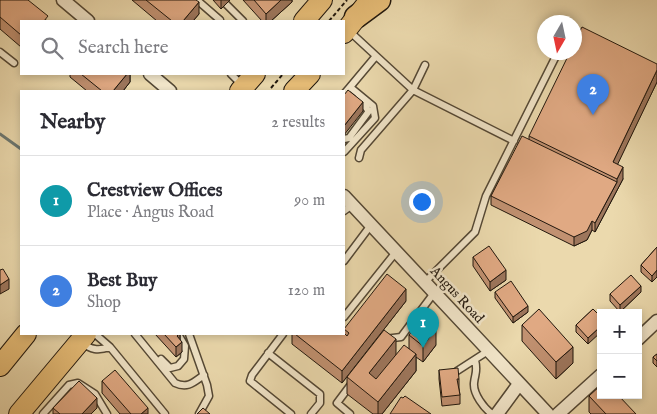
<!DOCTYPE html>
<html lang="en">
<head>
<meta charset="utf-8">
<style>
  body { margin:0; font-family:"IM FELL English",serif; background:#f7f7f7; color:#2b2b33 }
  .controls { position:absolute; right:15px; bottom:15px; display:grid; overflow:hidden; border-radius:0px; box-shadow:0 2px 8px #0003 }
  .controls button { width:45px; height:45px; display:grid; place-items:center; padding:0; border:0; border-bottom:1px solid #e1e1e2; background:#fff; color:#2b2b33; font:25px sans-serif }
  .compass { position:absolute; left:537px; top:15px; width:45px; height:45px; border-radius:50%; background:#fff; box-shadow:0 2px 8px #0003; rotate:189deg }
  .you { position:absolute; left:421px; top:201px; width:18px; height:18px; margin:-12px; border:4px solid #fff; border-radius:50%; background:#1a73e8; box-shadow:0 0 0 8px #1a73e833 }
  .badge { display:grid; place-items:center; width:32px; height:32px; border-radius:50%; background:#8f2418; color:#fff; font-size:16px; font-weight:700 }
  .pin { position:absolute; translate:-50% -41px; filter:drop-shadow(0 1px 2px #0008) }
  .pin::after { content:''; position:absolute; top:26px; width:18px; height:15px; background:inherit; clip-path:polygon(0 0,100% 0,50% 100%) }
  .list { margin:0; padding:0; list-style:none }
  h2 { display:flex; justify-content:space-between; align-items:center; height:65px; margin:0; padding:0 20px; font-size:21px }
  h2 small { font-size:16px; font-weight:400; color:#7c7c81 }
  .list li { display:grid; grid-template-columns:32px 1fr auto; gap:15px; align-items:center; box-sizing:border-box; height:90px; padding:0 20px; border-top:1px solid #e1e1e2 }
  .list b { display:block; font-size:19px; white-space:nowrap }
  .list p { margin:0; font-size:16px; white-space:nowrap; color:#7c7c81 }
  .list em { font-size:16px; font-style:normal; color:#7c7c81 }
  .icon { flex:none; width:28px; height:28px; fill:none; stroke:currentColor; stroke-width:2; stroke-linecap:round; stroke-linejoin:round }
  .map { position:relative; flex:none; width:657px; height:414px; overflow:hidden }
  .search { position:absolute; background:#fff; box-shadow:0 2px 8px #0003; left:20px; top:20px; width:325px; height:55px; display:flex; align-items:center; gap:12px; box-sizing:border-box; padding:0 18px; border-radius:0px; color:#7c7c81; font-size:19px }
  .panel { position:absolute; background:#fff; box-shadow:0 2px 8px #0003; left:20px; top:90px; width:325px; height:245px; border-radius:0px }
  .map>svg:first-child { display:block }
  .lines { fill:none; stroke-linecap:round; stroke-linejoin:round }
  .stream { stroke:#6b7872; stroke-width:3 }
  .service-casing { stroke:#544835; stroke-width:9 }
  .minor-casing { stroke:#544835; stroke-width:15 }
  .trunk-casing { stroke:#21170d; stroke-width:22 }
  .motorway-casing { stroke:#21170d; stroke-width:25 }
  .path { stroke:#21170d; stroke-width:2; stroke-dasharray:4 2.5; stroke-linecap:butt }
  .service { stroke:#f2e6ca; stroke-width:6 }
  .minor { stroke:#f2e6ca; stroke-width:12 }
  .trunk { stroke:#e6bc76; stroke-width:20 }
  .motorway { stroke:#e6bc76; stroke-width:22 }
  .wall { fill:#c19171; stroke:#21170d }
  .shaded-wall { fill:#9d765c; stroke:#21170d }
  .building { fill:#e0a983; stroke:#21170d }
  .labels { text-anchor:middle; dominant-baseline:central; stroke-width:5; stroke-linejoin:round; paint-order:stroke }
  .street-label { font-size:14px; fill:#21170d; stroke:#f2e6ca }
</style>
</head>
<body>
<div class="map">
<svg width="657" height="414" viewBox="0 0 657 414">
  <rect width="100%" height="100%" fill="#ebd9ad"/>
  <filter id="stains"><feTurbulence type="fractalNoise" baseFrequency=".004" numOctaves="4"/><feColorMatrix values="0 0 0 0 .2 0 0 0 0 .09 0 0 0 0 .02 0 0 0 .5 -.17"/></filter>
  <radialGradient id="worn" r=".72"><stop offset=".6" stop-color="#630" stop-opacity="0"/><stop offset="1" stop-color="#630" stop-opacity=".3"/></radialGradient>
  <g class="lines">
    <path class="stream" d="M0,134L21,149"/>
    <defs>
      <path id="service" d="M197,0L220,20
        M226,4L243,21
        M348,30L413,90L514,141
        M0,52L14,63
        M231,74L242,85
        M350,87L376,56
        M344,94L350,87L373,106L375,118L344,152
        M344,139L349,138L369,111L358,99
        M359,158L361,150L413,90L425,65
        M344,211L352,205
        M344,261L371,225
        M425,282L475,232L486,196L558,52
        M344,317L396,252
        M95,334L110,347L165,414
        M135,334L175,383C188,389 194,382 204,375
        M189,334L207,385L209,396L199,414
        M283,334L252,375L250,381L291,414
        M385,339L401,337L434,293
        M81,342C91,350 98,351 110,347
        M268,353L320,394V403L311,414
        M161,359L170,368L178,366L184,359L185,346L178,334
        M475,360C478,372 475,373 474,383C473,394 484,408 492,414
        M457,371L488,351
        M43,414L69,385L78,383L95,394L107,414
        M350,414L337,403L352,383"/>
      <path id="minor" d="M63,0L88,21
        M150,74L170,91
        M344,196L548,414
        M638,339L657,321
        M497,414L519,384
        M558,414L601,375"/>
      <path id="trunk" d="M304,21L322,0
        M344,33L366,5
        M240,91L255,74
        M294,91L310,74
        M0,366L26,334
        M19,414L86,334"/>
      <path id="motorway" d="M356,17L379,0"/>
    </defs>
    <use href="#service" class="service-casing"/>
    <use href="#minor" class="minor-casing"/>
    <use href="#trunk" class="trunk-casing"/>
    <use href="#motorway" class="motorway-casing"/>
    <path class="path" d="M329,21L347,0
      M271,88L283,74"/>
    <use href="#service" class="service"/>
    <use href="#minor" class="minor"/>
    <use href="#trunk" class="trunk"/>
    <use href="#motorway" class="motorway"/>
  </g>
  <path class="wall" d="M0,0L48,21H21V47L0,29Z
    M132,0H196L199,14L193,21H157Z
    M213,0H230L221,9Z
    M243,0H292V2L271,21H262Z
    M70,74H130V82L123,91H87L70,77Z
    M657,82L617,164L623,179L595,232L592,230L587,240L574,246L491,205V196L529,139V136Z
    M657,247L652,282L641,272V265Z
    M473,257L506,280L490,291L473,266Z
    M495,292L528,312L513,323L495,298Z
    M641,292L620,312L610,301V294Z
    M406,301L342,383L292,344V334H344V329Z
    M593,309L588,344L576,332V325Z
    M522,325L573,363L556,379L522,341Z
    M155,334H180V341L182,352L176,357Z
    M409,335L436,345L423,362L416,357V371L382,414H373L347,394V377L409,349Z
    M657,354V367L653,363V357Z
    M439,370L459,379V388L460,395V404L442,406L439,379Z
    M102,381L148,414H120L102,393Z
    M589,396L636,414H591L589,412Z
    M53,408H97L91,414H53Z"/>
  <path class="shaded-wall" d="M221,0H230L221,9Z
    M281,0H292V2L271,21H266V14Z
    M199,2V14L193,21H183Z
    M657,70V82L613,174V162Z
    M127,74H130V82L123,91H113Z
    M363,102V111L344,135V126Z
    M623,167V179L595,232V223L617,182V179Z
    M592,221V230L587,240L574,246V237Z
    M506,270V280L490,291V282Z
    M657,270V277L652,282V276Z
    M9,279V289L0,294V285Z
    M641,286V292L620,312V305Z
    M406,289V301L342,383V371Z
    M528,306V312L513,323V317Z
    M601,326V332L588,344V338Z
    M436,328V345L423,362V346Z
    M179,334H180V342L177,336Z
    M396,339V356L369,390V373Z
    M182,342V352L176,357V347Z
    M573,347V363L556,379V362Z
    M416,354V371L382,414H378V402Z
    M97,398V408L91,414H82Z
    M148,408V414H141Z"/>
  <path class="building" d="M0,0H28L48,16L44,21H21V35L0,17Z
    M146,0H196L199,2L183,21H172Z
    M254,0H281L266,14Z
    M582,27L657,64V70L613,162L623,167L617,179L529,136L570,52H574V42Z
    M81,74H127L113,91H102Z
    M348,90L363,102L344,126V95Z
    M522,136L617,182L595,223L592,221L587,231L574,237L491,196Z
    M489,246L506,270L490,282L473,257Z
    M657,247V270L652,276L641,265Z
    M3,269L9,279L0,285V270Z
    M387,274L406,289L342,371L295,334L344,333L347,336L349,333L344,329Z
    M631,275L641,286L620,305L610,294Z
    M511,281L528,306L513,317L495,292Z
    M539,309L573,347L556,362L522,325Z
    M593,309L601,317V326L588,338L576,325Z
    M422,318L436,328L423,346L409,335Z
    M384,330L396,339L369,373L376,379L404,345L416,354L378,402L347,377Z
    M164,334H179L177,336L182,342L176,347Z
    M657,354V361L653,357Z
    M458,368L459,379H457L460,395L442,397L439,370Z
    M115,370L148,408L141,414H131L102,381Z
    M79,381L97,398L82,414H60L53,408Z
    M601,385V395H618L636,414H606L589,396Z
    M405,396L431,414H390L401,397L403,398Z
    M203,408L210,414H197Z"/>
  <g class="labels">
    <g class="street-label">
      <text transform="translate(457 295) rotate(47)">Angus Road</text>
    </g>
  </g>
  <rect width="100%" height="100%" filter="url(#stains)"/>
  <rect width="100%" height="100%" fill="url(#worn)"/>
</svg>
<div class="controls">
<button>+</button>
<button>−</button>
</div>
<svg class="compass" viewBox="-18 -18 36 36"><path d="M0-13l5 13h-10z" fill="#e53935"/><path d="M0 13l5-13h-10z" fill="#7c7c81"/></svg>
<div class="you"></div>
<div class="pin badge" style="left:423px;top:348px;background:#0f9aa8">1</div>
<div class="pin badge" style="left:593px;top:115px;background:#3f7fe0">2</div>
<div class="search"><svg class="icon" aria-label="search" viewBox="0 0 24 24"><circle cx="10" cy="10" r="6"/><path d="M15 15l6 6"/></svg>Search here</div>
<section class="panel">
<h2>Nearby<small>2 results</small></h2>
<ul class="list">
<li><span class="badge" style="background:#0f9aa8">1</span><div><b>Crestview Offices</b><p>Place · Angus Road</p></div><em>90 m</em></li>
<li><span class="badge" style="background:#3f7fe0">2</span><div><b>Best Buy</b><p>Shop</p></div><em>120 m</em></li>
</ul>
</section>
</div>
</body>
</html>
